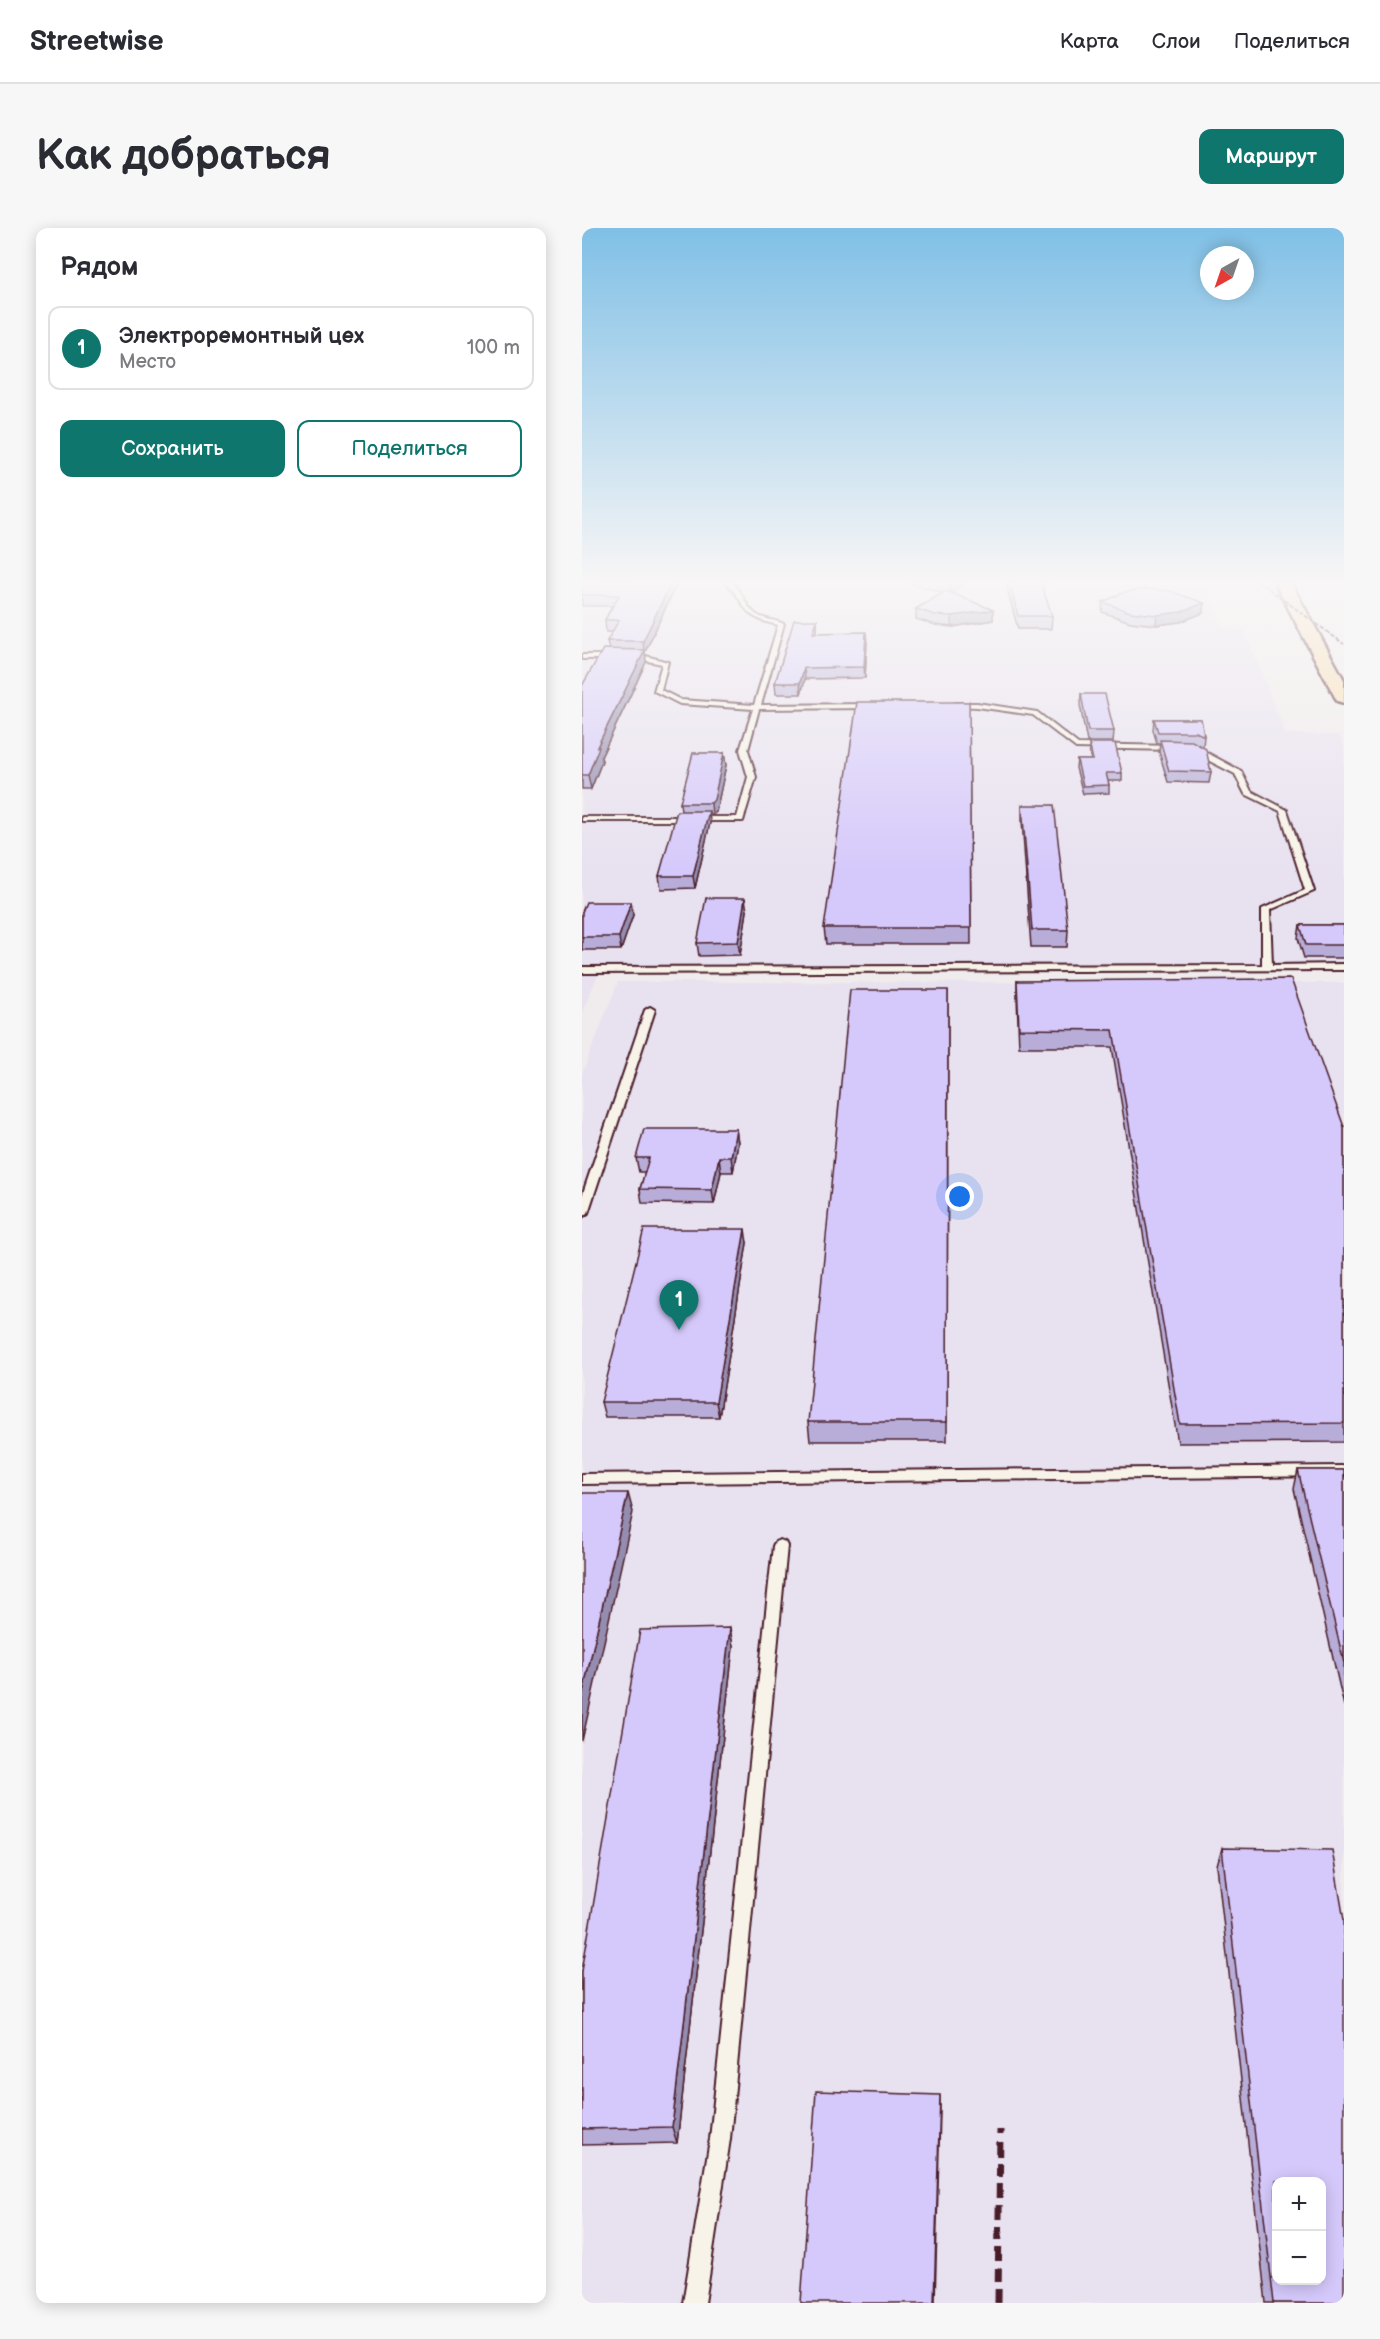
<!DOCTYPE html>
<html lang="ru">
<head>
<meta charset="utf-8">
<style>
  body { margin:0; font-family:"Balsamiq Sans",sans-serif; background:#f7f7f7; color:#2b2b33 }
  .controls { position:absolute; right:18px; bottom:18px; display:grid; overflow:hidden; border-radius:12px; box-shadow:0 3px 15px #0003 }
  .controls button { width:54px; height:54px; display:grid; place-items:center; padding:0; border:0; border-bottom:2px solid #e1e1e2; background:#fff; color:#2b2b33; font:30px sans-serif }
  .compass { position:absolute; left:618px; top:18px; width:54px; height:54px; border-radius:50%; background:#fff; box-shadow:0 3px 15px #0003; rotate:220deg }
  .you { position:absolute; left:378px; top:969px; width:21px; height:21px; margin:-15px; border:4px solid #fff; border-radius:50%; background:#1a73e8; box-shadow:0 0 0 9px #1a73e833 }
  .badge { display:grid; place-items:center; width:39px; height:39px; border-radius:50%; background:#0f766e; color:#fff; font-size:20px; font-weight:700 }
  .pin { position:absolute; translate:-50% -50px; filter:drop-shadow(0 2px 3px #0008) }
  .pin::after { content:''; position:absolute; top:32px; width:21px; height:18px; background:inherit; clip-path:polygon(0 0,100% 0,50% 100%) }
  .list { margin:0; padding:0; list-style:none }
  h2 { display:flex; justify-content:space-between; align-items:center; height:78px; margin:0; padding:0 24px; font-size:26px }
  h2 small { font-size:20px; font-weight:400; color:#7c7c81 }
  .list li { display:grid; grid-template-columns:39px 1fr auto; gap:18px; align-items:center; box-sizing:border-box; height:84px; margin:0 12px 12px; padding:0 12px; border:2px solid #e1e1e2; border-radius:12px }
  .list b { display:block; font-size:22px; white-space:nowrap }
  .list p { margin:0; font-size:20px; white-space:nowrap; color:#7c7c81 }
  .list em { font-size:20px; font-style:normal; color:#7c7c81 }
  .actions { display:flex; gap:12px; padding:18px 24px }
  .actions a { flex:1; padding:14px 0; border:2px solid #0f766e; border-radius:12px; text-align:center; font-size:21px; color:#0f766e }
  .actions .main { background:#0f766e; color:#fff }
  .map { position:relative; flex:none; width:762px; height:2075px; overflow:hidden; border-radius:12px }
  header { display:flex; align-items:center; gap:36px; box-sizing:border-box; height:84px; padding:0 30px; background:#fff; border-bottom:2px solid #e1e1e2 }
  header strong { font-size:28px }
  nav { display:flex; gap:33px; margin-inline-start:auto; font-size:21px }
  .intro { display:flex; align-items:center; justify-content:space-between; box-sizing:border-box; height:144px; padding:0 36px }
  h1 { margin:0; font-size:42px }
  .button { padding:15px 27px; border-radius:12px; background:#0f766e; color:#fff; font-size:21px; font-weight:700 }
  main { display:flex; gap:36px; padding:0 36px }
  aside { flex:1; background:#fff; border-radius:12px; box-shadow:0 3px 15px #0003 }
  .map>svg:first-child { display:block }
  .built { fill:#e8e1f0; fill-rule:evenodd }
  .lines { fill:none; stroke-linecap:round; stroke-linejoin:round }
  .lane-casing { stroke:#4a1f2b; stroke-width:4 }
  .highway-casing { stroke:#4a1f2b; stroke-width:5 }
  .lane { fill:#f7f3e8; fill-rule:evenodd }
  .highway { fill:#f9ddab; fill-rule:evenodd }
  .rail-far1 { stroke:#4a1f2b; stroke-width:2; stroke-dasharray:4.5 2; stroke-linecap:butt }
  .rail { stroke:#4a1f2b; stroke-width:7; stroke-dasharray:14 7; stroke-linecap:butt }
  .wall { fill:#b7add8; stroke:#4a1f2b; stroke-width:1.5 }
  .shaded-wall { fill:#958db0; stroke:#4a1f2b; stroke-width:1.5 }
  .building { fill:#d5c9fb; stroke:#4a1f2b; stroke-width:1.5; fill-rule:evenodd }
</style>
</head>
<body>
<header>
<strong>Streetwise</strong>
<nav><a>Карта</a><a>Слои</a><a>Поделиться</a></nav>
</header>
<div class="intro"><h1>Как добраться</h1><a class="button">Маршрут</a></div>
<main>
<aside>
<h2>Рядом<small></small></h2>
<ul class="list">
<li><span class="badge">1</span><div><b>Электроремонтный цех</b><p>Место</p></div><em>100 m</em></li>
</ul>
<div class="actions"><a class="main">Сохранить</a><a>Поделиться</a></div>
</aside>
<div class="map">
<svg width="762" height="2075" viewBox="0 0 762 2075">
  <rect width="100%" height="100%" fill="#f0ebec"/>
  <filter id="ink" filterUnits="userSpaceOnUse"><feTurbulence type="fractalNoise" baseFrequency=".0167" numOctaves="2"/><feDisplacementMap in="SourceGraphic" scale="12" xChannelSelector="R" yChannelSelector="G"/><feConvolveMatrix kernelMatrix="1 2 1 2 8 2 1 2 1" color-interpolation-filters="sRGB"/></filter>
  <g filter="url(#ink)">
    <path class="built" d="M0,353H621L641,401L662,403L704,506L757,507L762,519V742L17,744L0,784Z
      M36,754L762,755V2075H0V846ZM694,1954H740V2052H694Z"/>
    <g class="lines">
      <defs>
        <path id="lane" d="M142,353H148C161,362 162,379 175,387C183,392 194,392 202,396L179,477L290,476L293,478L290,480L177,481L166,522L174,549L161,593H0V589H155L166,549L158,522L171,481L98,476L72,463L80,436L46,429L60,427L86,434L79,462L99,472L172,477L196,397C155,388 168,376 142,353Z
          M0,427H32L35,429L32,431H0Z
          M373,475H395L455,484L496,516L592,518L596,520L592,522L494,520L451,487L395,479L371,478L370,477Z
          M610,520H616L659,543L669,563L705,582L732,663L688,682L690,737L762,736V742L0,745V739L680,737V681L723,662L698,583L663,566L653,546L610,524Z
          M68,779L73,782L6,985L0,989V968L63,782Z
          M762,1238V1248L0,1256V1246Z
          M198,1312L203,1314L205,1318L148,1911L123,2075H101L128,1911L191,1318L193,1314Z"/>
        <path id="highway" d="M692,353H708L762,452V475L755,473L753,469Z"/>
      </defs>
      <use href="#lane" class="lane-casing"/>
      <use href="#highway" class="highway-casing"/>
      <use href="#lane" class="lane"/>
      <use href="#highway" class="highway"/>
      <path class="rail-far1" d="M676,353L762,416"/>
      <path class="rail" d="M416,2075L418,1902"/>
    </g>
    <path class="wall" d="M0,353H96L63,424L64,434L19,529L20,533L9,561H0V458L27,421L25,413L30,404H24L23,392L30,378H0Z
      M325,353H385L370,365L411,382V392L370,399L353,397L334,391V381L361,365L325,354Z
      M423,353H466L465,356L460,357L470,388L469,401H436Z
      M521,374L622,375L621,385L598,394L574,397L548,394L520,384Z
      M235,392V405L285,414L283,450L223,451L219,466H194L193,455Z
      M499,466L532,503L531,514H505L498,477Z
      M387,474L389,716H244L242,700Z
      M572,491H619L622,508L621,519L629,544L627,555L586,554L577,524L578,515H575L571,502Z
      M507,515L540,545V553H526L527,557V565L501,566L494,540L495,532H509L507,522Z
      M142,525L144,537L134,584L130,587H127L128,595L113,660L79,661L77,648L99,583L98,575Z
      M440,577L486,702L485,719H449L440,593Z
      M165,683L158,727L117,728L115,715Z
      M0,684L51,687L39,722H0Z
      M718,697H762V730H722L716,710Z
      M435,753L762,899V1214L596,1215L530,819H437L435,770Z
      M366,762L365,1213H228L226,1194Z
      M154,901L156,915L151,944H139L132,976L60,975L58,961L63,944H57L54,930Z
      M165,1015L137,1189H23L19,1174Z
      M716,1242H762V1478L712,1261Z
      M148,1400L151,1419L95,1915L0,1917V1743Z
      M640,1620L762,2075H684L635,1638Z"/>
    <path class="shaded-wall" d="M90,353H96L63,424L64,434L19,529L20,533L9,561L6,547L15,519L62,423L61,413Z
      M374,353H385L368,367V357Z
      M622,375L621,385L598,394L574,397L575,387Z
      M411,382V392L370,399V388Z
      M235,392V402L232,415L231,405Z
      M284,404L285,414L283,450L282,439Z
      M222,440L223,451L219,466L218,455Z
      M142,525L144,537L134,584L130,587L129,575Z
      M127,583L128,595L113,660L111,648Z
      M163,670L165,683L158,727L156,714Z
      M49,674L51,687L39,722L37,709Z
      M154,901L156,915L151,944L149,929Z
      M137,929L139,944L132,976L130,962Z
      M163,1001L165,1015L137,1189L134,1174Z
      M46,1265L51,1284L0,1513V1468Z
      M148,1400L151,1419L95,1915L90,1899Z
      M358,1867V1883L353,2075H352Z"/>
    <path class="building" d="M0,353H90L61,413H25L37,392H23L37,367H0Z
      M354,353H374L368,357Z
      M427,353H458L470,388H436Z
      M563,361L588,363L622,375L599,384L575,387L548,384L521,374L540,365Z
      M364,363L411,382L370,388L353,387L334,381Z
      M212,392H235L231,405L284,404L282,439L222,440L218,455H193Z
      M21,421L63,422L15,519H17L6,547H0V458Z
      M499,466H523L532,503H506Z
      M275,474H387L389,700H242Z
      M572,491H619L622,508L614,504H576Z
      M578,512L610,513L624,521L629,544L587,543Z
      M507,515H533L540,545H524L527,557L501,558L495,532H511Z
      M111,525H142L132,572L129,575H98Z
      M440,577H472L486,702H450Z
      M95,583H127L111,648H77Z
      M124,670H163L156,714L115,715Z
      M4,674H49L37,709H0V684Z
      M718,697H762V717H724Z
      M709,751L762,899V1195L598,1196L531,802L437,801L435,753Z
      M268,762H366L365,1194H226Z
      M62,901H154L149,929H137L130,962L58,961L67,930H54Z
      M62,1001H163L134,1174H19Z
      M716,1242H762V1435Z
      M0,1265H46L0,1468Z
      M148,1400L90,1899L0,1901V1743L58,1402Z
      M640,1620L750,1622L762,1692V2075H692ZM694,1953H740V2052H694Z
      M234,1863L358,1867L352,2075H219Z"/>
  </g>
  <linearGradient id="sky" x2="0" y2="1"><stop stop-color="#80c0e6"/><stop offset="0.55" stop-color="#f8f6f6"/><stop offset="1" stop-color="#f8f6f6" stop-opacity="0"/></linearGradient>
  <rect width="762" height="643" fill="url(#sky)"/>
</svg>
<div class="controls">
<button>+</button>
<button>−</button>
</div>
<svg class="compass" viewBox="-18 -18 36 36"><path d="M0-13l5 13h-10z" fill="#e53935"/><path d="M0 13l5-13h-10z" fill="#7c7c81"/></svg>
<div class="you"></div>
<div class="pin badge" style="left:97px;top:1102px">1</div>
</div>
</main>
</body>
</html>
